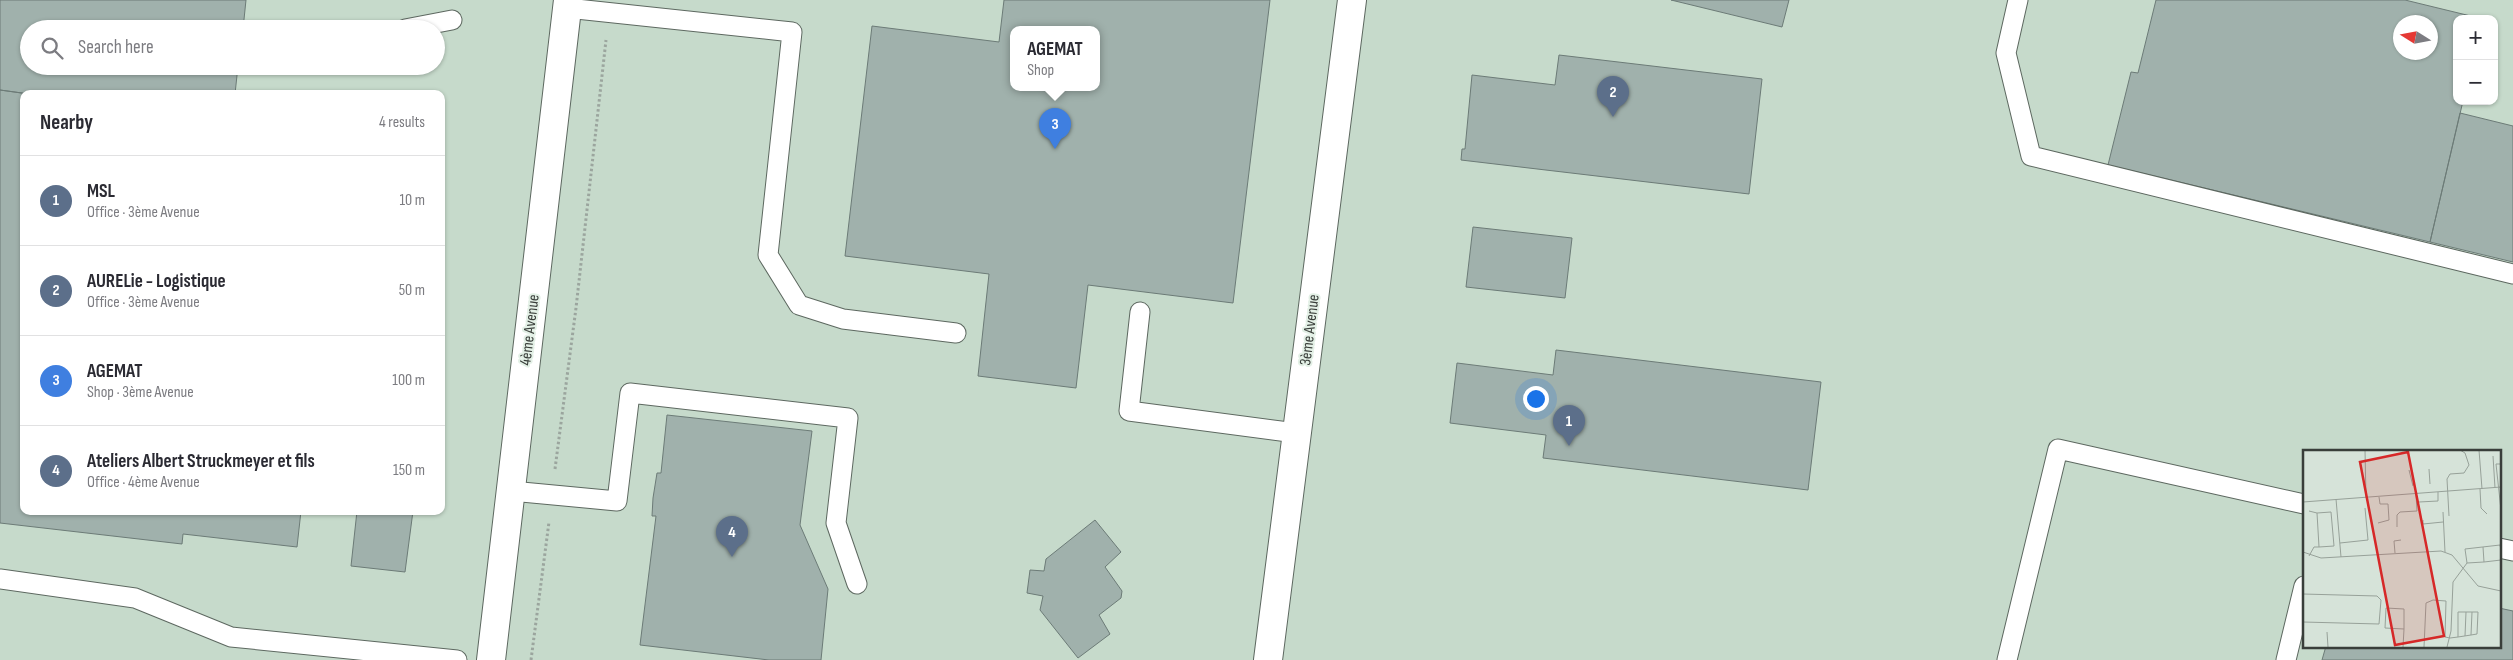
<!DOCTYPE html>
<html lang="en">
<head>
<meta charset="utf-8">
<style>
  body { margin:0; font-family:"Sofia Sans Condensed",sans-serif; background:#f7f7f7; color:#2b2b33 }
  .controls { position:absolute; right:15px; top:15px; display:grid; overflow:hidden; border-radius:10px; box-shadow:0 1px 4px #0004 }
  .controls button { width:45px; height:45px; display:grid; place-items:center; padding:0; border:0; border-bottom:1px solid #e1e1e2; background:#fff; color:#2b2b33; font:25px sans-serif }
  .compass { position:absolute; left:2393px; top:15px; width:45px; height:45px; border-radius:50%; background:#fff; box-shadow:0 1px 4px #0004; rotate:281deg }
  .you { position:absolute; left:1535px; top:398px; width:18px; height:18px; margin:-12px; border:4px solid #fff; border-radius:50%; background:#1a73e8; box-shadow:0 0 0 8px #1a73e833 }
  .badge { display:grid; place-items:center; width:32px; height:32px; border-radius:50%; background:#545bd1; color:#fff; font-size:16px; font-weight:700 }
  .pin { position:absolute; translate:-50% -41px; filter:drop-shadow(0 1px 2px #0008) }
  .pin::after { content:''; position:absolute; top:26px; width:18px; height:15px; background:inherit; clip-path:polygon(0 0,100% 0,50% 100%) }
  .popup { position:absolute; left:1010px; top:26px; width:90px; height:65px; box-sizing:border-box; display:grid; place-content:center; border-radius:10px; background:#fff; filter:drop-shadow(0 1px 4px #0005); font-size:16px; white-space:nowrap; color:#7c7c81 }
  .popup b { font-size:19px; color:#2b2b33 }
  .popup::after { content:''; position:absolute; left:50%; top:100%; margin-left:-10px; border:10px solid transparent; border-top-color:#fff }
  .list { margin:0; padding:0; list-style:none }
  h2 { display:flex; justify-content:space-between; align-items:center; height:65px; margin:0; padding:0 20px; font-size:21px }
  h2 small { font-size:16px; font-weight:400; color:#7c7c81 }
  .list li { display:grid; grid-template-columns:32px 1fr auto; gap:15px; align-items:center; box-sizing:border-box; height:90px; padding:0 20px; border-top:1px solid #e1e1e2 }
  .list b { display:block; font-size:19px; white-space:nowrap }
  .list p { margin:0; font-size:16px; white-space:nowrap; color:#7c7c81 }
  .list em { font-size:16px; font-style:normal; color:#7c7c81 }
  .icon { flex:none; width:28px; height:28px; fill:none; stroke:currentColor; stroke-width:2; stroke-linecap:round; stroke-linejoin:round }
  .map { position:relative; flex:none; width:2513px; height:660px; overflow:hidden }
  .search { position:absolute; background:#fff; box-shadow:0 1px 4px #0004; left:20px; top:20px; width:425px; height:55px; display:flex; align-items:center; gap:12px; box-sizing:border-box; padding:0 18px; border-radius:28px; color:#7c7c81; font-size:19px }
  .panel { position:absolute; background:#fff; box-shadow:0 1px 4px #0004; left:20px; top:90px; width:425px; height:425px; border-radius:10px }
  .map>svg:first-child { display:block }
  .built { fill:#c6dacb; fill-rule:evenodd }
  .building { fill:#a0b1ac; stroke:#6c7b77; fill-rule:evenodd }
  .lines { fill:none; stroke-linecap:round; stroke-linejoin:round }
  .lane-casing { stroke:#5d6860; stroke-width:21 }
  .secondary-casing { stroke:#5d6860; stroke-width:30 }
  .path { stroke:#9ba59e; stroke-width:3; stroke-dasharray:2.5 2.5; stroke-linecap:butt }
  .lane { stroke:#fff; stroke-width:19 }
  .secondary { stroke:#fff; stroke-width:28 }
  .labels { text-anchor:middle; dominant-baseline:central; stroke-width:4; stroke-linejoin:round; paint-order:stroke }
  .street-label { font-size:16px; fill:#393e3a; stroke:#e3f0e6 }
  .inset-road { fill:none; stroke:#97a199; stroke-width:1 }
  .view { fill:#d62828; fill-opacity:0.15; stroke:#d62828; stroke-width:2.5 }
  .inset-edge { fill:none; stroke:#393e3a; stroke-width:2.5 }
</style>
</head>
<body>
<div class="map">
<svg width="2513" height="660" viewBox="0 0 2513 660">
  <rect width="100%" height="100%" fill="#d6e3d9"/>
  <path class="built" d="M0,0H2513V660H0ZM2457,19H2494V101H2457ZM2400,22H2430V52H2400ZM29,29H436V66H29ZM1014,30H1096V88H1014ZM24,94H441V511H24ZM2304,451H2499V646H2304Z"/>
  <path class="building" d="M0,0H246L243,29H29V66H238L235,94H29L0,90Z
    M1004,0H1270L1233,303L1088,285L1076,388L978,376L989,274L845,256L872,26L999,42ZM1014,30H1096V88H1014Z
    M1671,0H1789L1782,27Z
    M2156,0H2405L2483,19H2457V101H2463L2430,242L2108,165L2131,72L2138,73ZM2400,22H2430V52H2400Z
    M1559,55L1762,79L1749,194L1461,160L1462,149H1465L1472,75L1555,85Z
    M0,90L29,94H24V511H301L297,547L183,534L182,544L0,523Z
    M2460,113L2513,126V262L2430,242Z
    M1473,227L1572,238L1565,298L1466,287Z
    M1556,350L1821,382L1808,490L1543,458L1546,435L1450,423L1457,363L1553,375Z
    M667,415L812,431L800,525L828,589L821,660H769L640,645L656,516H652L653,498L657,473H661Z
    M357,511H413L405,572L351,566Z
    M1095,520L1121,552L1105,567L1122,591L1121,598L1099,615L1110,634L1078,658L1040,610L1043,596L1027,593L1030,570L1044,571L1046,559Z
    M2499,608L2513,611V660H2322L2326,646H2499Z"/>
  <g class="lines">
    <defs>
      <path id="lane" d="M2018,0L2006,53L2031,156L2513,274
        M567,8L792,32L768,255L799,305L843,319L956,333
        M405,29L452,20
        M1140,312L1129,411L1296,433
        M511,491L617,501L630,393L848,418L836,523L857,584
        M2499,548L2513,551
        M0,579L135,598L231,637L457,660
        M2007,660L2058,449L2304,504
        M2286,660L2304,586"/>
      <path id="secondary" d="M491,660L568,0
        M1268,660L1352,0"/>
    </defs>
    <use href="#lane" class="lane-casing"/>
    <use href="#secondary" class="secondary-casing"/>
    <path class="path" d="M555,469L576,308L606,40
      M531,660L549,522"/>
    <use href="#lane" class="lane"/>
    <use href="#secondary" class="secondary"/>
  </g>
  <g class="labels">
    <g class="street-label">
      <text transform="translate(530 330) rotate(-83)">4ème Avenue</text>
      <text transform="translate(1310 330) rotate(-83)">3ème Avenue</text>
    </g>
  </g>
  <g transform="translate(2303 450)">
    <rect width="198" height="198" fill="#d6e3d9"/>
    <path class="inset-road" d="M62,0L63,48M176,0L179,39M190,6L192,38M197,14H193L198,60M126,19L127,34M106,20L110,36M177,39L178,58L184,64M33,49L38,107M0,52L198,37M116,52L135,51V42M140,62L142,102M14,63L28,62L31,96L16,97M146,66L144,29L147,24L161,23L166,15L162,3L157,0M120,70V74L140,72M75,73L86,70L85,54H77L76,47M94,77V65L97,62L114,61L113,44M37,93L65,90L62,58M180,97L181,112L198,110M0,102L18,108L138,101L149,105L175,136L198,141M92,103L91,91L98,90M6,106L11,97H16L14,63L6,61M164,113L181,112M0,144L74,146L78,150L76,174L0,172M24,182L25,197M168,185L169,162M162,186L163,162M100,197L101,179V159L83,158L82,178L101,179M121,197L123,153L130,150L143,151L142,187L147,188L155,187L168,185L174,184L175,162H155V187M144,197L148,181L150,132L164,113L162,99L197,95L198,100"/>
    <path class="view" d="M105,2L141,186L92,195L57,12Z"/>
    <rect width="198" height="198" class="inset-edge"/>
  </g>
</svg>
<div class="controls">
<button>+</button>
<button>−</button>
</div>
<svg class="compass" viewBox="-18 -18 36 36"><path d="M0-13l5 13h-10z" fill="#e53935"/><path d="M0 13l5-13h-10z" fill="#7c7c81"/></svg>
<div class="you"></div>
<div class="pin badge" style="left:1569px;top:446px;background:#5c6f8a">1</div>
<div class="pin badge" style="left:1613px;top:117px;background:#5c6f8a">2</div>
<div class="pin badge" style="left:1055px;top:149px;background:#3f7fe0">3</div>
<div class="popup"><b>AGEMAT</b>Shop</div>
<div class="pin badge" style="left:732px;top:557px;background:#5c6f8a">4</div>
<div class="search"><svg class="icon" aria-label="search" viewBox="0 0 24 24"><circle cx="10" cy="10" r="6"/><path d="M15 15l6 6"/></svg>Search here</div>
<section class="panel">
<h2>Nearby<small>4 results</small></h2>
<ul class="list">
<li><span class="badge" style="background:#5c6f8a">1</span><div><b>MSL</b><p>Office · 3ème Avenue</p></div><em>10 m</em></li>
<li><span class="badge" style="background:#5c6f8a">2</span><div><b>AURELie - Logistique</b><p>Office · 3ème Avenue</p></div><em>50 m</em></li>
<li><span class="badge" style="background:#3f7fe0">3</span><div><b>AGEMAT</b><p>Shop · 3ème Avenue</p></div><em>100 m</em></li>
<li><span class="badge" style="background:#5c6f8a">4</span><div><b>Ateliers Albert Struckmeyer et fils</b><p>Office · 4ème Avenue</p></div><em>150 m</em></li>
</ul>
</section>
</div>
</body>
</html>
